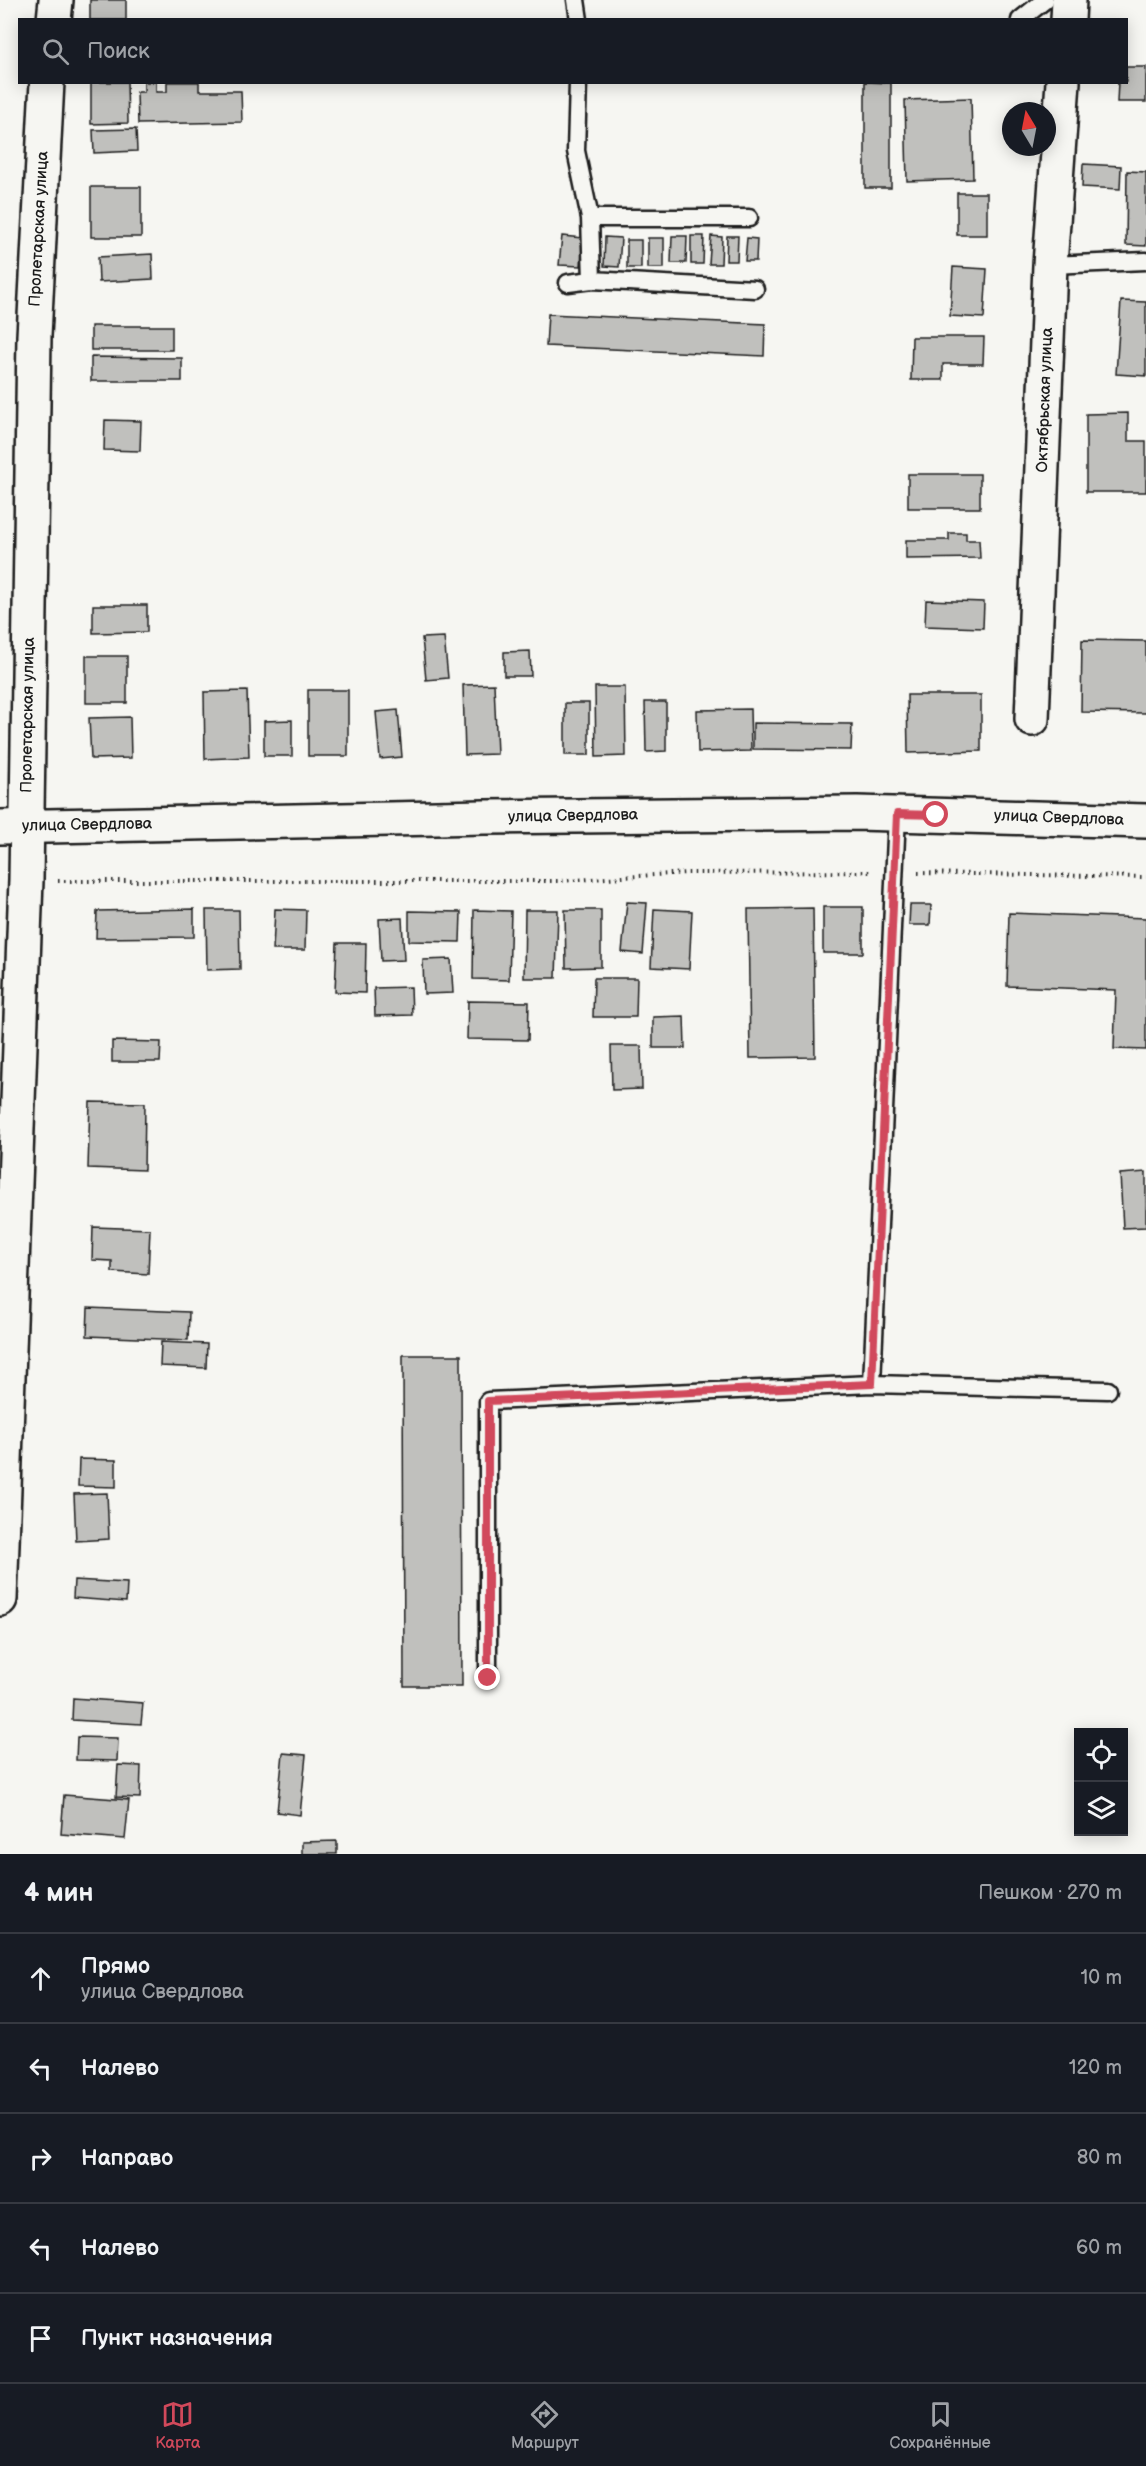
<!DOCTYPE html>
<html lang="ru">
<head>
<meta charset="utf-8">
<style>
  body { margin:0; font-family:"Balsamiq Sans",sans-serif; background:#242831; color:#f1f3f6 }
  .controls { position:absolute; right:18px; bottom:18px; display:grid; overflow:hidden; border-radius:0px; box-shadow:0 3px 15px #0003 }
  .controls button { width:54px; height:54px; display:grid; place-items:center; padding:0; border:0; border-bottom:2px solid #363941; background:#171b24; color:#f1f3f6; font:30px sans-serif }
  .compass { position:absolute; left:1002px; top:102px; width:54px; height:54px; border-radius:50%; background:#171b24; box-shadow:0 3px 15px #0003; rotate:350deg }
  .stop { position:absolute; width:18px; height:18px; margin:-14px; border:4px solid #d1495b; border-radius:50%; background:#fff }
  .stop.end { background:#d1495b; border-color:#fff; box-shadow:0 2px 6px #0008 }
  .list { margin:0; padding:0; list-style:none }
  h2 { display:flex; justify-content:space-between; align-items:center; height:78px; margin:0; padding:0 24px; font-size:26px }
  h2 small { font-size:20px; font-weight:400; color:#9ea1a6 }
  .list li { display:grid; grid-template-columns:39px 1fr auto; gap:18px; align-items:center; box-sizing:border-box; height:90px; padding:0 24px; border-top:2px solid #363941 }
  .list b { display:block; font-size:22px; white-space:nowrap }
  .list p { margin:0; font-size:20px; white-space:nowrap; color:#9ea1a6 }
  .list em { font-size:20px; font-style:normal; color:#9ea1a6 }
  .icon { flex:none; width:33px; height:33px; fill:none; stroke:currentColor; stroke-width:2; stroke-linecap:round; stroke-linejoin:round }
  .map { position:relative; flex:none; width:1146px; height:1854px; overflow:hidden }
  .search { position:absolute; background:#171b24; box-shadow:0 3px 15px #0003; left:18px; right:18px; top:18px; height:66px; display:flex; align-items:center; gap:15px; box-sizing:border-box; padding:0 21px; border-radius:0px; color:#9ea1a6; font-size:22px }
  .sheet { height:528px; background:#171b24 }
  nav { display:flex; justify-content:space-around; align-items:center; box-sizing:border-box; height:84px; border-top:2px solid #363941; background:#171b24; font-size:16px; color:#9ea1a6 }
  nav a { display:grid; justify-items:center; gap:3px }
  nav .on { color:#d1495b }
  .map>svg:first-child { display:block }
  .building { fill:#c0c0bd; stroke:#1c1c1c; stroke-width:1.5 }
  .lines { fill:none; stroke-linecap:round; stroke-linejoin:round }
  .lane-casing { stroke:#1c1c1c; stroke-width:21 }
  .street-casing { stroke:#1c1c1c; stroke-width:38 }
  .secondary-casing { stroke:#1c1c1c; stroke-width:38 }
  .path { stroke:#1c1c1c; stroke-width:4; stroke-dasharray:1.5 4.5; stroke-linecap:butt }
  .lane { stroke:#f6f6f2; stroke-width:16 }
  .street { stroke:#f6f6f2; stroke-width:33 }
  .secondary { stroke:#f6f6f2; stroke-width:33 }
  .route { stroke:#d1495b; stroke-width:8 }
  .labels { text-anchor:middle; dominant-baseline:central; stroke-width:6; stroke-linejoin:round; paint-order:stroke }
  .street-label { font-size:16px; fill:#1c1c1c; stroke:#f6f6f2 }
</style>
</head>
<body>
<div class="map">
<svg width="1146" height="1854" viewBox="0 0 1146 1854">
  <rect width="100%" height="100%" fill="#f6f6f2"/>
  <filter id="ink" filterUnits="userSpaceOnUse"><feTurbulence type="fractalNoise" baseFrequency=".0167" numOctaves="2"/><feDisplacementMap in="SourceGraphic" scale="12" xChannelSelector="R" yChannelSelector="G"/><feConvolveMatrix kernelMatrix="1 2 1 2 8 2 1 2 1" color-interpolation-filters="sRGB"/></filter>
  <g filter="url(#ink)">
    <path class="building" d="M90,0H126V20H90Z
      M1126,67H1146V102H1117L1118,82H1126Z
      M91,82H127L128,123L91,124Z
      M144,82H156V92H167V82H199V91H241L242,122L138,124L137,92H144Z
      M865,82L891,83V188H865Z
      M971,98L973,179L907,181L905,100Z
      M136,129L137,151L94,153L93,130Z
      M1083,164L1121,166L1120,189L1082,187Z
      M1127,171L1146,172V246L1126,245Z
      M91,187H141V237H91Z
      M957,193H987V235H957Z
      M562,236L583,238L581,266L559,265Z
      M672,236H687L686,263H671Z
      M691,236H704L703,264H691Z
      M711,236L722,237L721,264H709Z
      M727,236H738L737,261H726Z
      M605,237L621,238L619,267L604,266Z
      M648,238H664V268H648Z
      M747,238L757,239L756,261H745Z
      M627,240H641V268H627Z
      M152,254L153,279L99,282L98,257Z
      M953,267L987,269L984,318L950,316Z
      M1121,301L1146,302V376L1116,374Z
      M548,314L765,324L764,356L546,346Z
      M91,326H172V350H91Z
      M912,337H984L983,364H943V380H911Z
      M91,357L182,358V381H91Z
      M1128,413V441H1146V492H1086V414Z
      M105,420L141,421L140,451L104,450Z
      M908,474H980V508H908Z
      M949,533H966V540H979L980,558L906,559V540H949Z
      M926,600L984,602L983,628L925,626Z
      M93,605H147V632L93,633Z
      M444,637L448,678L426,680L422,638Z
      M1082,640L1146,641V713L1081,712Z
      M530,651L531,676H504V652Z
      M86,656H127V703H86Z
      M494,684L497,754L465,755L463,685Z
      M595,687H625L626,756L596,757Z
      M308,690H348V756H308Z
      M247,691L249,757L205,759L204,692Z
      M907,695H981V751L908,753Z
      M645,702H666V751L646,752Z
      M565,703H589V755H565Z
      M750,709L751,751L698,752L697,710Z
      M398,710L402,757L380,759L376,712Z
      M130,717L131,758L91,759L89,718Z
      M292,720V756H264V721Z
      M753,723L852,724L851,750L753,749Z
      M627,902L647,903L643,954L622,952Z
      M910,905H931L930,925H909Z
      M823,907H863V953H823Z
      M813,908L815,1057L750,1058L748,909Z
      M194,909V937L96,938L97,911Z
      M275,909L306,910L305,950H273Z
      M654,909L692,911L689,969L651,967Z
      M206,910H239L240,969L207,970Z
      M474,910L511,911L509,980L473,979Z
      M525,910H558L556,978H524Z
      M565,910H601V967L566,968Z
      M409,911L461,912L460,942L409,941Z
      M1009,913L1146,918V1050L1114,1049L1116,990L1007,986Z
      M402,918L404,960L381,961L379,919Z
      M337,943H366L365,993L335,992Z
      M451,959L453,993L424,994L423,960Z
      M594,978H637L636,1017H593Z
      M411,987L412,1015L375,1016L374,988Z
      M468,1001L529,1002L528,1040L467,1039Z
      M684,1016L685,1048H653V1017Z
      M112,1041L161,1042L160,1062H112Z
      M611,1046H641L642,1089L612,1090Z
      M90,1102L145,1103L144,1170L88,1168Z
      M1146,1172V1227L1123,1228L1120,1174Z
      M93,1227L150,1229L148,1274L112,1272V1261L92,1260Z
      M88,1308L189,1312L188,1340L87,1336Z
      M161,1342L207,1344L206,1368L160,1366Z
      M403,1355H461L462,1686H404Z
      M79,1459L116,1460V1487L78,1486Z
      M107,1493L109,1539L76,1541L74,1494Z
      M74,1580L127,1583L126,1602L73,1598Z
      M73,1698L143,1703L141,1724L72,1720Z
      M77,1737L118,1738L117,1761L76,1760Z
      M283,1753L306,1755L300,1815L277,1812Z
      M118,1765L141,1766L140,1798L116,1797Z
      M64,1795L129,1800L125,1839L61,1834Z
      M337,1841V1854H302V1842Z"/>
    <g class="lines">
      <defs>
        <path id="lane" d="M576,0L579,20
          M1020,20L1045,0
          M578,82L576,151L590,218L592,280
          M590,218H749
          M1050,265L1146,261
          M568,283L592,280L755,289
          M872,1384L897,814
          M488,1678V1401L872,1384L1108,1390"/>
        <path id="street" d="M54,20L56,0
          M1068,20L1069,0
          M1032,719L1050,265L1063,82
          M0,1599L26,880L34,336L47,82"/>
        <path id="secondary" d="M0,827L484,817L857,813L1146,821"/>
      </defs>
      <use href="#lane" class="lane-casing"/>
      <use href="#street" class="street-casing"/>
      <use href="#secondary" class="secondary-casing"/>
      <path class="path" d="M918,873L1146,877
        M58,881H559L687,873L872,872"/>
      <use href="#lane" class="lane"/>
      <use href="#street" class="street"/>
      <use href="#secondary" class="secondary"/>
    </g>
  </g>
  <g class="lines" filter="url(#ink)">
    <path class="route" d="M488,1678V1401L872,1384L897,814L936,815"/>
  </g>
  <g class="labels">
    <g class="street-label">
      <text transform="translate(39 229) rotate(-87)">Пролетарская улица</text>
      <text transform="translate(1045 400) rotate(-88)">Октябрьская улица</text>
      <text transform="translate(28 715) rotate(-89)">Пролетарская улица</text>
      <text transform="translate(573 816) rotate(-1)">улица Свердлова</text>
      <text transform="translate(1059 818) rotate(2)">улица Свердлова</text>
      <text transform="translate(87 825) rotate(-1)">улица Свердлова</text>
    </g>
  </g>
</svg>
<div class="controls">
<button><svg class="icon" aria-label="locate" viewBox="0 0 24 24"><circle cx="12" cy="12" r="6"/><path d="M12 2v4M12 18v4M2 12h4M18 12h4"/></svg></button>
<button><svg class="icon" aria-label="layers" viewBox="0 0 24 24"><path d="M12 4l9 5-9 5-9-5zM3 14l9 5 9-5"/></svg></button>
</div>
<svg class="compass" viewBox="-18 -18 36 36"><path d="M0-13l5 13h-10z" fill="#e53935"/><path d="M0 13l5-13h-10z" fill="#9ea1a6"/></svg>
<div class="stop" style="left:936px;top:815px"></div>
<div class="stop end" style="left:488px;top:1678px"></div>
<div class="search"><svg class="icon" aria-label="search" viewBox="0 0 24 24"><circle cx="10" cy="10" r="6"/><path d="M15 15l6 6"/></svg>Поиск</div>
</div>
<section class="sheet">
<h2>4 мин<small>Пешком · 270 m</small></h2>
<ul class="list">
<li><svg class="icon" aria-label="ahead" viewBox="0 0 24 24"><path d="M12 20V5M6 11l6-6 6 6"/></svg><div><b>Прямо</b><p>улица Свердлова</p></div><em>10 m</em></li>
<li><svg class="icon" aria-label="left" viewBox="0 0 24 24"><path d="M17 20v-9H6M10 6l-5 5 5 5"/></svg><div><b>Налево</b></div><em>120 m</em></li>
<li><svg class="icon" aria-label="right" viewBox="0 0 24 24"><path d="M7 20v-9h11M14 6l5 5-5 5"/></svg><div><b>Направо</b></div><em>80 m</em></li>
<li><svg class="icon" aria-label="left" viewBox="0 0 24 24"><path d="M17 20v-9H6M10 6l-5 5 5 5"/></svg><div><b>Налево</b></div><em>60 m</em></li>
<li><svg class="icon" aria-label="arrive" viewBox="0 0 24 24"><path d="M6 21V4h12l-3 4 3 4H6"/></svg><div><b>Пункт назначения</b></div></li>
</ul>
</section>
<nav>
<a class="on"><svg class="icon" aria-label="map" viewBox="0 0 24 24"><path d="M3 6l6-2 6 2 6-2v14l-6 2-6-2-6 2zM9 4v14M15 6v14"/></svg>Карта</a>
<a><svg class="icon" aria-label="directions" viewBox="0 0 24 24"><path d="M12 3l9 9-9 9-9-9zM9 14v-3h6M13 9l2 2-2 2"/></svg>Маршрут</a>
<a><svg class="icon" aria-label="saved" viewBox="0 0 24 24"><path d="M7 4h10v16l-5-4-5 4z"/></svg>Сохранённые</a>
</nav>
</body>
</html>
